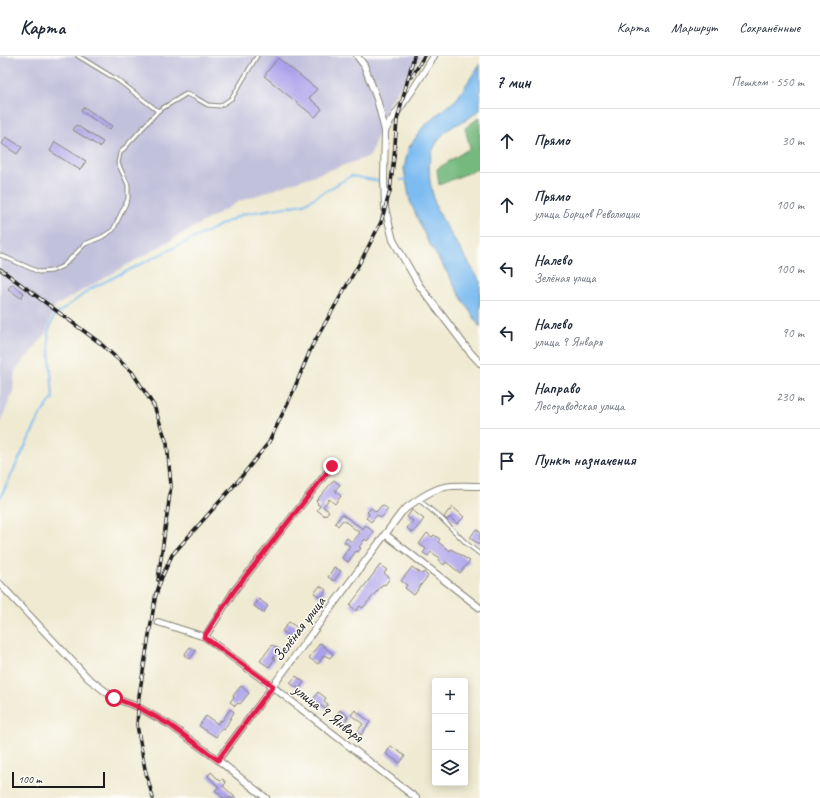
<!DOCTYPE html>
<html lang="ru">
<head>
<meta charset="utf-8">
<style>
  body { margin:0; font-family:Caveat,sans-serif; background:#f6f6f7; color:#1f2937 }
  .controls { position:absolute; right:12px; bottom:12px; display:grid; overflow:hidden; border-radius:4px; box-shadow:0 2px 10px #0003 }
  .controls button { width:36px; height:36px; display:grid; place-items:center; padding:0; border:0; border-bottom:1px solid #e0e1e3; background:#fff; color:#1f2937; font:20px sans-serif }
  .scale { position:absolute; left:12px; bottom:10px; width:93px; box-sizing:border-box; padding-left:4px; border:2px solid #1c1c1c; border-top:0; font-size:11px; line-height:14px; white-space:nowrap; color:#1c1c1c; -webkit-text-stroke:3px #fdfcf7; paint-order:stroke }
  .stop { position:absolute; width:12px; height:12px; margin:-9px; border:3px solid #e11d48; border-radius:50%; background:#fff }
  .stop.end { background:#e11d48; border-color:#fff; box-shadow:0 1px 4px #0008 }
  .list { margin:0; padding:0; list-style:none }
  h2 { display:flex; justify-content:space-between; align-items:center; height:52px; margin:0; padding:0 16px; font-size:17px }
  h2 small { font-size:13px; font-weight:400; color:#747a83 }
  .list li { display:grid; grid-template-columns:26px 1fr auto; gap:12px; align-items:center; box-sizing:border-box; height:64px; padding:0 16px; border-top:1px solid #e0e1e3 }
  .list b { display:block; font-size:15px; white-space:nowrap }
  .list p { margin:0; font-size:13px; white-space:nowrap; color:#747a83 }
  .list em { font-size:13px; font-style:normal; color:#747a83 }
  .icon { flex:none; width:22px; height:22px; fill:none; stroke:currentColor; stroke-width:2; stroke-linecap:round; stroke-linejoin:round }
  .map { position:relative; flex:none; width:480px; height:742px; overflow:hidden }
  header { display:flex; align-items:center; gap:24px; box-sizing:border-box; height:56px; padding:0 20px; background:#fff; border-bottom:1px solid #e0e1e3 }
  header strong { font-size:19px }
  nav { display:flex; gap:22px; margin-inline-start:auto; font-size:14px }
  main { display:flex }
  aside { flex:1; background:#fff }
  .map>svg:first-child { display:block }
  .industrial { fill:#c2c1dc }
  .forest { fill:#74b97e; stroke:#486a4d }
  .water { fill:#7dbcf1; stroke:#4c6c86 }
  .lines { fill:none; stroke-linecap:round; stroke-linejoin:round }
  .stream { stroke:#7dbcf1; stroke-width:2 }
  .building { fill:#aba0eb }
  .service-casing { stroke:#868376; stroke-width:5 }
  .minor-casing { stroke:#868376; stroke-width:8 }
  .service { stroke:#fff; stroke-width:3 }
  .minor { stroke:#fff; stroke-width:6 }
  .rail-casing { stroke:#1c1c1c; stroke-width:3.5 }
  .rail { stroke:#fdfcf7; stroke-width:2; stroke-dasharray:6; stroke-linecap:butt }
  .route { stroke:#e11d48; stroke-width:5 }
  .labels { text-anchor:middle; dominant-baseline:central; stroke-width:3; stroke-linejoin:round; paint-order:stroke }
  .street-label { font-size:16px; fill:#1c1c1c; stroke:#fdfcf7 }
</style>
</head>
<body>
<header>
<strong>Карта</strong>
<nav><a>Карта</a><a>Маршрут</a><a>Сохранённые</a></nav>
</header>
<main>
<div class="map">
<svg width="480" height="742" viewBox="0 0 480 742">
  <rect width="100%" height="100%" fill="#fdfcf7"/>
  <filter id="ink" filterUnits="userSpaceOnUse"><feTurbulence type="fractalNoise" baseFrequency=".025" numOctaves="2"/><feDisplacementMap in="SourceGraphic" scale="8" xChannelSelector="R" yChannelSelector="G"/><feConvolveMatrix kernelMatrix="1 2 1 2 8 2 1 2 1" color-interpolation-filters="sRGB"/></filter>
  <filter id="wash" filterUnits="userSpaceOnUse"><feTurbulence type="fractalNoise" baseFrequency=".012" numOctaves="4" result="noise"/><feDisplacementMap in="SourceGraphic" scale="16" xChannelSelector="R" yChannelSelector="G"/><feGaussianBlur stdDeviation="0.9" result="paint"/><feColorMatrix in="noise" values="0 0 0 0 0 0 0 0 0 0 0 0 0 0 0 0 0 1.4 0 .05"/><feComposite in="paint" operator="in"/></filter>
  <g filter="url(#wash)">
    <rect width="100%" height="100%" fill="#efead1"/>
    <path class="industrial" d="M0,0H422L389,46L370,100L240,145L55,250L45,279L15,315L13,336L0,367Z"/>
    <path class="forest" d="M480,61V112L439,129L437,113L470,92L465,72Z"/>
    <path class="water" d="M480,8V54L465,65L455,69L446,75L438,84L432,96L429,109L430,126L436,152L449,175L480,225V271L459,238L445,213L427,184L410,145L404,113L408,93L423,71L440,56L456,44Z"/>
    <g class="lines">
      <path class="stream" d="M401,124L407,123
        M0,442L41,358L53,342L48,276L54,260L92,232L243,158L304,148L351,120L379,125"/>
    </g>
    <g id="blocks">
      <path class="building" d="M278,2L317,33L309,42L322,53L315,61L264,20Z
        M84,51L112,70L109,74L81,55Z
        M76,69L103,86L100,91L73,74Z
        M6,81L22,91L17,98L2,88Z
        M55,86L86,105L80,114L50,95Z
        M12,228L24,237L21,242L8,233Z
        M334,424L340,429L335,434L337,435L336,436L341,440L335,448L329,443L323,451L329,455L325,460L317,454L320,450L317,448L318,447L316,445Z
        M382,449L388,453L381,462L377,459L371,466L366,462L369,458L367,456L371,452L376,456Z
        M453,451L464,461L457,468L450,461L447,464L444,461L449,454L450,455Z
        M412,454L424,463L413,477L407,472L413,465L407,461Z
        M342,458L363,473L365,469L374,476L367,485L365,483L359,491L361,492L358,496L356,495L348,506L342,502L350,490L344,486L347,482L352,486L360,477L343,464L338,470L335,467Z
        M476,473L480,476V489L470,482Z
        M427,477L432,481L434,479L440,483L438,486L450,495L451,493L470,505L460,517L446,506L444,509L438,504L440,502L431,496L428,500L423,497L426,493L419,488Z
        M380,509L387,514L384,517L390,522L385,529L383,528L363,552L360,550L356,555L350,549Z
        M334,511L341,515L334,525L328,521Z
        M412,511L422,518L424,516L428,520L417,534H418L414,539L405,532L407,529L401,525Z
        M320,530L326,534L321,542L314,537Z
        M259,543L268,550L263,557L254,550Z
        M289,566L298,572L291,581L282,575Z
        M320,587L333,598L330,602L324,599L318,608L309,602Z
        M272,589L279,593L273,602L275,603L269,611L260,605Z
        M190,591L196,595L190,603L184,599Z
        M296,620L304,626L299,633L290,627Z
        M241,630L249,637L240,648L238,647L235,650L230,646L234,641L233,640Z
        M318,636L326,642L324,645L328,648L325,653L313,644Z
        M230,653L234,656L224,674L222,672L216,681L199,670L206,660L218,668L220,664L222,665Z
        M340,654L348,661L344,667L335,660Z
        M355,654L370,666L361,679L357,676L363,668L351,659Z
        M391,690L405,700L400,707L386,698Z
        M211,716L220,725L223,723L226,727L223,730L236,742H223L215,734L219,731L208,720Z"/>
    </g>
  </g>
  <g filter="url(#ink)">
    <use href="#blocks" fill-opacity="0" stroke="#868376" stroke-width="1"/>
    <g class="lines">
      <defs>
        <path id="service" d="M158,55L186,38L194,41L208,49L220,50L232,42L257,0
          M0,199L39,216L52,215L63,210L85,188L102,181L113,174L128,143V129L118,107L120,97L158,55L119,25L78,0
          M419,444L441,462L466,487L480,498"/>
        <path id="minor" d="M357,0L364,9L377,43L385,75L384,122L385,152L393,184L419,229L469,295L480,307
          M385,75L390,66L414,32L434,0
          M385,478L480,552
          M0,528L88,622L114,642L138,651L170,669L218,704L266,742
          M158,566L205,581L273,631L416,742
          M205,581L234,535L332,410
          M218,704L401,457C410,448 432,433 445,431C454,429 470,430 480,430"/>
      </defs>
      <use href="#service" class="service-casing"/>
      <use href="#minor" class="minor-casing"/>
      <use href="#service" class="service"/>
      <use href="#minor" class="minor"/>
      <defs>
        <path id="rail" d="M412,21L424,0
          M0,213L100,287L132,316L154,350L167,387L171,430L158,524
          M155,542L162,521L172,499L238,425L269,386L292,338L312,290L363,201L381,166L390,135L394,101L397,64L414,0
          M153,742L145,713L137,669L139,640L156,537"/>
      </defs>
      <use href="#rail" class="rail-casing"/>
      <use href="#rail" class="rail"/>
    </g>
  </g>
  <g class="lines" filter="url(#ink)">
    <path class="route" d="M114,642L138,651L170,669L218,704L273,630L204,581L234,535L332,410"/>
  </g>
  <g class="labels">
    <g class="street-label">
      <text transform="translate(299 573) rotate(-53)">Зелёная улица</text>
      <text transform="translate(328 657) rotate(38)">улица 9 Января</text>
    </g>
  </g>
</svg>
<div class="controls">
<button>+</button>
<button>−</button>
<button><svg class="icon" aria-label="layers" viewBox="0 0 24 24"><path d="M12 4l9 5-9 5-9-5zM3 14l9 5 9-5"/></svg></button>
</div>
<div class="scale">100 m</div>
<div class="stop" style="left:114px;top:642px"></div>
<div class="stop end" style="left:332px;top:410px"></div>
</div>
<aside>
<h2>7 мин<small>Пешком · 550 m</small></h2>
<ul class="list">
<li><svg class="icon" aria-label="ahead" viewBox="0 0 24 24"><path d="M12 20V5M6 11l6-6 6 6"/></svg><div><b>Прямо</b></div><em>30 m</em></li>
<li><svg class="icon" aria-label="ahead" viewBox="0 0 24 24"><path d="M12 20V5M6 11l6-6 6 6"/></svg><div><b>Прямо</b><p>улица Борцов Революции</p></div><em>100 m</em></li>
<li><svg class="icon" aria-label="left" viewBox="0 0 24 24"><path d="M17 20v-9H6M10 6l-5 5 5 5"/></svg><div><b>Налево</b><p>Зелёная улица</p></div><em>100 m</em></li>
<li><svg class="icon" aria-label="left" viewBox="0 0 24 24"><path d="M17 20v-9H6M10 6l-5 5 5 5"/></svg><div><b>Налево</b><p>улица 9 Января</p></div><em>90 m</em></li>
<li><svg class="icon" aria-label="right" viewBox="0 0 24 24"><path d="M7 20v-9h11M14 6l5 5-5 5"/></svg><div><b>Направо</b><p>Лесозаводская улица</p></div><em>230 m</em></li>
<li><svg class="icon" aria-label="arrive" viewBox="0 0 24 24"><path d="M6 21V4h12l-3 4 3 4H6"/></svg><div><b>Пункт назначения</b></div></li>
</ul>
</aside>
</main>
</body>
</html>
